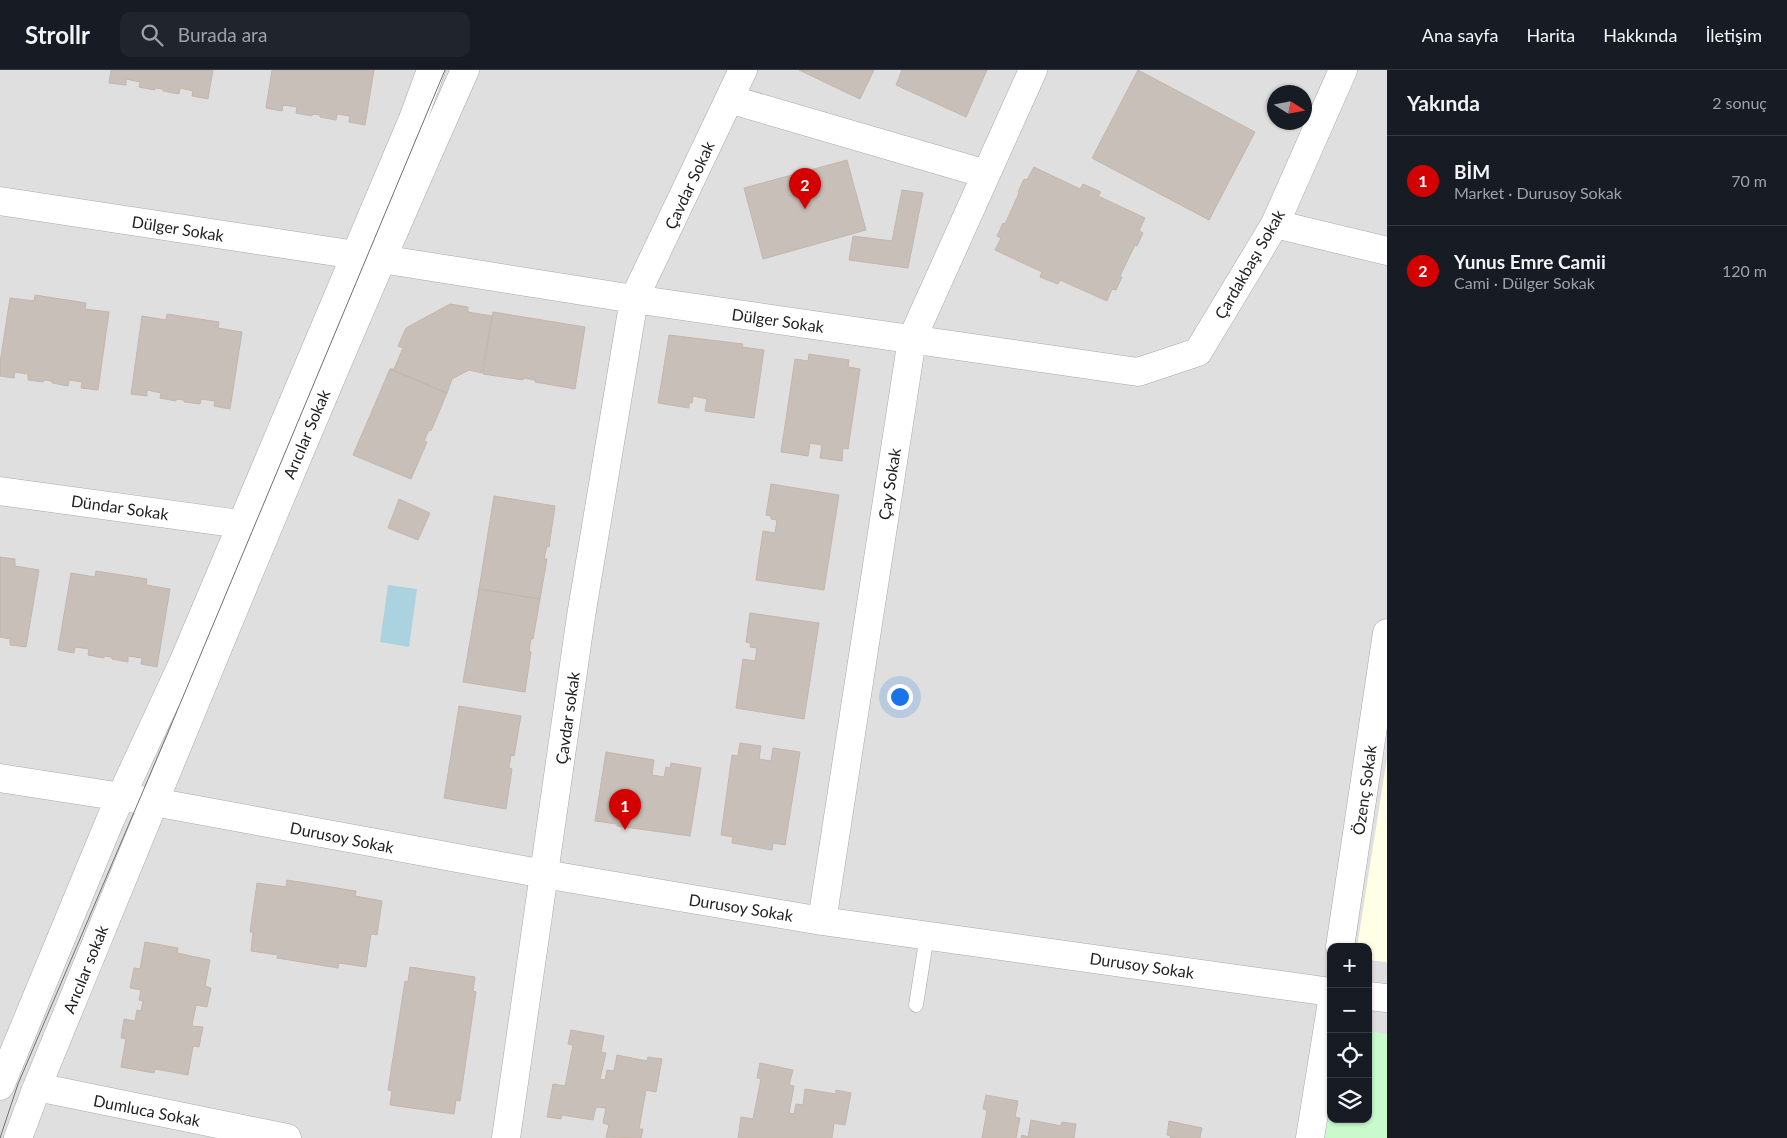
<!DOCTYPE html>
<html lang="tr">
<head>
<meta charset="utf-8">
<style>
  body { margin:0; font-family:Lato,sans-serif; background:#20242c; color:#f1f3f6 }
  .controls { position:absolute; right:15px; bottom:15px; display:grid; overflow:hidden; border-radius:10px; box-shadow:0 1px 4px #0004 }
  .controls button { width:45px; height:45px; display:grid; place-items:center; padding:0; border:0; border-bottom:1px solid #363941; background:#171b24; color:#f1f3f6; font:25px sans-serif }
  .compass { position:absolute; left:1267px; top:15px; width:45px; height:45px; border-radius:50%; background:#171b24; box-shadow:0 1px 4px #0004; rotate:101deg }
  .you { position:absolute; left:899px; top:626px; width:18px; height:18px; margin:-12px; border:4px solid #fff; border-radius:50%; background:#1a73e8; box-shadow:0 0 0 8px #1a73e833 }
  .badge { display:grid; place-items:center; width:32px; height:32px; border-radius:50%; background:#d40000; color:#fff; font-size:16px; font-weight:700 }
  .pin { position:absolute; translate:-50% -41px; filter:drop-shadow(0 1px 2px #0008) }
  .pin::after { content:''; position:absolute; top:26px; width:18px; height:15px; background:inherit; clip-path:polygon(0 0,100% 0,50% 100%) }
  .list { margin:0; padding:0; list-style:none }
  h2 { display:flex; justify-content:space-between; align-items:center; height:65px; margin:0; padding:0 20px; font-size:21px }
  h2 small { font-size:16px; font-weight:400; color:#9ea1a6 }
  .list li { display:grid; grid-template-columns:32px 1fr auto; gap:15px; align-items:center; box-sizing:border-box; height:90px; padding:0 20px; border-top:1px solid #363941 }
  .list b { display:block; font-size:19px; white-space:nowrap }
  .list p { margin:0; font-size:16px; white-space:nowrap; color:#9ea1a6 }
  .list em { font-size:16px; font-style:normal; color:#9ea1a6 }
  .icon { flex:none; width:28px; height:28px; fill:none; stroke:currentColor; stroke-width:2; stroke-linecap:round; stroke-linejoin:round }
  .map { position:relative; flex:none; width:1387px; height:1068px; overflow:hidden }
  header { display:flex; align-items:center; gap:30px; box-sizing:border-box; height:70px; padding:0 25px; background:#171b24; border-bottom:1px solid #363941 }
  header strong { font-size:24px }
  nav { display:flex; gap:28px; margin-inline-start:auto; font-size:18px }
  .search { width:350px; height:45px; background:#20242c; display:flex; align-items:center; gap:12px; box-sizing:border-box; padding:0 18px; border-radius:10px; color:#9ea1a6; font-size:19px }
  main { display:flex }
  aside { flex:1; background:#171b24 }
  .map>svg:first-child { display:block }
  .residential { fill:#e0dfdf; fill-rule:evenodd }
  .education { fill:#ffffe5 }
  .park { fill:#c8facc }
  .water { fill:#aad3df }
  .building { fill:#c7bfb8; stroke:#c4b6ab }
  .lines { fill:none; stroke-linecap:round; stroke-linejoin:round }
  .lane-casing { stroke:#a9a9a9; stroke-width:15 }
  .street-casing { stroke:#a9a9a9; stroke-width:29 }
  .lane { stroke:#fff; stroke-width:14 }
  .street { stroke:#fff; stroke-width:28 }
  .tram { stroke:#707070; stroke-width:1 }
  .labels { text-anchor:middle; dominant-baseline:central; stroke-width:5; stroke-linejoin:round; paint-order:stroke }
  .street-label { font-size:16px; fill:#222; stroke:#fff }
</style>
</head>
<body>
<header>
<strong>Strollr</strong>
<div class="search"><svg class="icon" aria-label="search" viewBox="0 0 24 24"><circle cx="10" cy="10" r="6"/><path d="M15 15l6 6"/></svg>Burada ara</div>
<nav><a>Ana sayfa</a><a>Harita</a><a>Hakkında</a><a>İletişim</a></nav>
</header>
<main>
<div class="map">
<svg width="1387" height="1068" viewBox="0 0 1387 1068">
  <rect width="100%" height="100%" fill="#f2efe9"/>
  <path class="residential" d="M0,0H1387V1068H0ZM1274,22H1304V52H1274ZM1331,877H1368V1049H1331Z"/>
  <path class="education" d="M1387,688V892L1368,890V877H1357Z"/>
  <path class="park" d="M1368,961L1387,964V1068H1317L1331,980V1049H1368Z"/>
  <path class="water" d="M388,515L417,519L409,577L380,572Z"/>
  <path class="building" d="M111,0H213L208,29L192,26L193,21L180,18L179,24L163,21V19L155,18V20L139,17L140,12L126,9V15L109,13Z
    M272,0H374L365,55L349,52L350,46L337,44L336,50L320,47V45L313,44L312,46L296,43L297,37L283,35L282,41L266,38Z
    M799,0H874L860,29Z
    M902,0H987L966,47L896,15Z
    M1138,0L1255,62L1209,150L1092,88Z
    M847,90L866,160L763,189L744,118Z
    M1034,97L1080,119L1083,114L1101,122L1098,126L1145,148L1139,161L1143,163L1137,176L1135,175L1120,206L1122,207L1116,220L1112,219L1107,231L1060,210L1058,214L1040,207L1042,202L995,180L1001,168L997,166L1003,153L1005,154L1019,123L1018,122L1024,109L1027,110Z
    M902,120L923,123L908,198L849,190L853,166L892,171Z
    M35,225L86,233L85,239L109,242L98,320L81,318L82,312L69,310L68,316L52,313V311L44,310L43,312L28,310V304L15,302L14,308L0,306V293L10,228L34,231Z
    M450,234L468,237V242L492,246L482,303L469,300L452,309L447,323L390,299H394L403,278L398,276L406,258Z
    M493,242L585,257L575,319L535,312V310L523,308V310L483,304Z
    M167,244L219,252L218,258L242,262L230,339L214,336L215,331L201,329L200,334L184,332V330L176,329V331L160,328L161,323L147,320V326L131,324L142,246L166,250Z
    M669,265L743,274L742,277L764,280L754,348L705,341L707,329L693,326L692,333H689V338L658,333Z
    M809,284L849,290L848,297L860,299L848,379L843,378L842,391L820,388L822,375L810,373L808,386L781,382L795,289L808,291Z
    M390,299L447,323L431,361L429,360L424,371L427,372L411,409L353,385Z
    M771,414L839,425L824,520L756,510L763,461L775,463L777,450L771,449V446L766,445Z
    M494,426L555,436L549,477L547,476L544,489H547L540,529L479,519Z
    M399,429L430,443L418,470L388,458Z
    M0,487L15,489V496L39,500L26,577L10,575V569L0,567Z
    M96,501L147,509L146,515L170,519L157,597L141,594L142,588L128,586V592L112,589V587L104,586V588L88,585L89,579L75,577L74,583L58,580L71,503L95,507Z
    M479,519L540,529L533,569H531L529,581L531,582L525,622L463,612Z
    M750,543L819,553L804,649L736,638L743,589L755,591L757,578L750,577L751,573L746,572Z
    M459,636L521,646L514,686L511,685L509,698L512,699L506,739L444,728Z
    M740,673L761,676L759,689L771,691L773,678L800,682L785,775L773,773L772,780L732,773L733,767L721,765L732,685L738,686Z
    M606,682L654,690L652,705L664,707L666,697L670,698L671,693L701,698L690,766L617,756V754L595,751Z
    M287,810L356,821L355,826L382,831L377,865L371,864L366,897L339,893L338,898L277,888L278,885L251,881L253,862H250L257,813L286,817Z
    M145,872L178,878L177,883L210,890L205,916L211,918L207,937L196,935L192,956L203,957L199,977L193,976L188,1005L155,999L154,1003L121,997L126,969L121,968L124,949L135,951L137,940L141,941L143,931L139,930L141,920L130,918L134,898L140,899Z
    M410,897L475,907L473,921L476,922L460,1031L456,1030L454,1044L390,1035L392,1021L388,1020L405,911L408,912Z
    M571,960L604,966L601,982L606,983L600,1009L605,1010L607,1000L614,1001L617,985L647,991L648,987L662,989L656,1022L646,1020L639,1059H643L641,1068L606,1067L609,1055L603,1053L606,1038L596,1037L593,1050L562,1045L561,1049L547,1047L553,1014L565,1016L573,975L568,974Z
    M760,993L793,1000L789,1015L794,1016L789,1043L794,1044L796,1034L803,1035L805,1019L836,1024V1020L851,1023L845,1055L834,1053L832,1068H738L741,1047L753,1049L761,1009L757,1008Z
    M986,1025L1018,1031L1015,1047L1020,1048L1016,1068H982L987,1040L983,1039Z
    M1031,1050L1061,1056L1062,1052L1076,1054L1074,1068H1021L1022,1065L1028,1067Z
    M1169,1051L1202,1058L1200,1068H1170L1171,1066L1167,1065Z"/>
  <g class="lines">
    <defs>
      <path id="lane" d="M916,935L927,865"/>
      <path id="street" d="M729,29L986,104
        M0,131L356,185
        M1275,154L1387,181
        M381,189L634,229L1138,302L1198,282L1275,154L1343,0
        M0,421L240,454
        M0,708L154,732L544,804L822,851L1331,922
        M822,851L912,269L1033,0
        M1340,877L1387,563
        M1368,926L1387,928
        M0,1016L111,748L183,593L413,49L431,0
        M37,1017L287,1068
        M18,1068L37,1017C177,677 315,336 465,0
        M506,1068L581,546L634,229L743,0
        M1310,1068L1331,938"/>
    </defs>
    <use href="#lane" class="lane-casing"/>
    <use href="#street" class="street-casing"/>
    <use href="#lane" class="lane"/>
    <use href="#street" class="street"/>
    <path class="tram" d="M0,1068L18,1014L167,665L445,0"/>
  </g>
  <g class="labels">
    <g class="street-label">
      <text transform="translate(689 115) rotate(-65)">Çavdar Sokak</text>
      <text transform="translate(178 158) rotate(9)">Dülger Sokak</text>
      <text transform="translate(1249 194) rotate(-60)">Çardakbaşı Sokak</text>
      <text transform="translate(778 250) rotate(8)">Dülger Sokak</text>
      <text transform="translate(306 364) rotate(-67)">Arıcılar Sokak</text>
      <text transform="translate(889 414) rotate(-81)">Çay Sokak</text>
      <text transform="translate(120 437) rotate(8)">Dündar Sokak</text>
      <text transform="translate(567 648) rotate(-82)">Çavdar sokak</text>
      <text transform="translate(1364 720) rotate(-82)">Özenç Sokak</text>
      <text transform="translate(342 767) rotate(11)">Durusoy Sokak</text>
      <text transform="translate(741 837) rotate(9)">Durusoy Sokak</text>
      <text transform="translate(1142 895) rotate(8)">Durusoy Sokak</text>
      <text transform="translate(85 899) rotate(-68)">Arıcılar sokak</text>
      <text transform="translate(147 1040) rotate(11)">Dumluca Sokak</text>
    </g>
  </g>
</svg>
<div class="controls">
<button>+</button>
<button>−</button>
<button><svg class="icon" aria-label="locate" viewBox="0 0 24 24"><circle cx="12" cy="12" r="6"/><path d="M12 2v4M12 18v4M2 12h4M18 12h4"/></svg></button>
<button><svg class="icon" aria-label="layers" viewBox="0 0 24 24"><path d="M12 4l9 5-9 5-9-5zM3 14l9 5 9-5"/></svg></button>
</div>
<svg class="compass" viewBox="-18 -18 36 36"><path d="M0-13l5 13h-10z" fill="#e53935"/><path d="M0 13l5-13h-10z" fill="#9ea1a6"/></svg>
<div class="you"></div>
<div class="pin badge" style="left:625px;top:760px">1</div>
<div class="pin badge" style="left:805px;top:139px">2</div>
</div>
<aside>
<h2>Yakında<small>2 sonuç</small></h2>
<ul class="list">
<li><span class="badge">1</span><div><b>BİM</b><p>Market · Durusoy Sokak</p></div><em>70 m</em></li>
<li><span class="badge">2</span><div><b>Yunus Emre Camii</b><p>Cami · Dülger Sokak</p></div><em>120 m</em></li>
</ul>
</aside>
</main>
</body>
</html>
